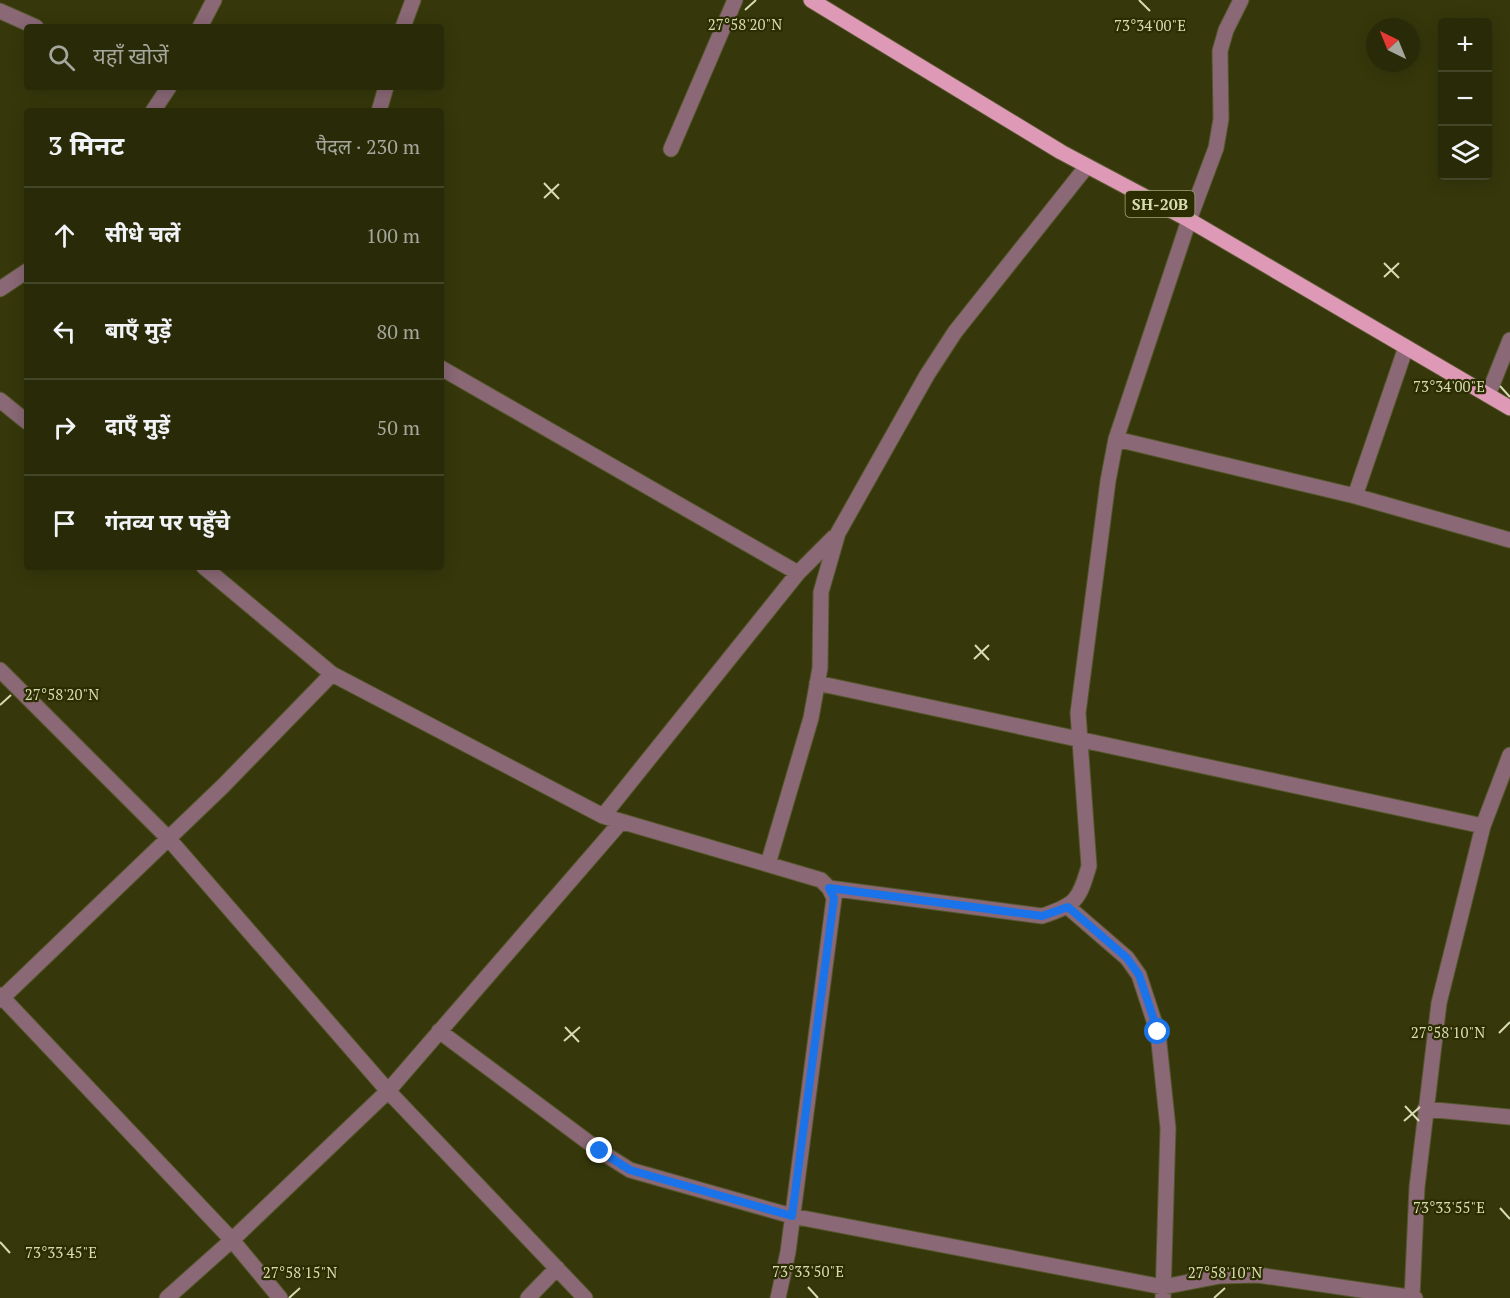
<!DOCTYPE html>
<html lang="hi">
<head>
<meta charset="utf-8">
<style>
  body { margin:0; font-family:"PT Serif","Noto Sans Devanagari",serif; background:#343616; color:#f1f3f6 }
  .controls { position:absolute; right:18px; top:18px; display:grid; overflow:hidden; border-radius:6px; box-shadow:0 3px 15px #0003 }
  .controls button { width:54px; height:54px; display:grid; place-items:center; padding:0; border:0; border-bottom:2px solid #444629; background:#282a08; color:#f1f3f6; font:30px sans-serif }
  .compass { position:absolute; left:1366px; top:18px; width:54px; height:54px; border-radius:50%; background:#282a08; box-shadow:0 3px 15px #0003; rotate:317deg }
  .stop { position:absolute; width:18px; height:18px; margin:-14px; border:4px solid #1a73e8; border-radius:50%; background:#fff }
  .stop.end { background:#1a73e8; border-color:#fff; box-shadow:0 2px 6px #0008 }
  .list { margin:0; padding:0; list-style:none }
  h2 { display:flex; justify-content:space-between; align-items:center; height:78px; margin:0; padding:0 24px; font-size:26px }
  h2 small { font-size:20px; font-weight:400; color:#a5a79c }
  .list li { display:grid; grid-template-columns:39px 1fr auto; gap:18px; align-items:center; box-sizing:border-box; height:96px; padding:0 24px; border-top:2px solid #444629 }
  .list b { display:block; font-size:22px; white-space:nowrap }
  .list em { font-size:20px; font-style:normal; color:#a5a79c }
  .icon { flex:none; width:33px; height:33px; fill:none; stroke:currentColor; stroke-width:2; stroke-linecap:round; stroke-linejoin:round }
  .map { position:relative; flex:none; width:1510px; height:1298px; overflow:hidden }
  .search { position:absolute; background:#282a08; box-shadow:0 3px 15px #0003; left:24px; top:24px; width:420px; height:66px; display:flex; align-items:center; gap:15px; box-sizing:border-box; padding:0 21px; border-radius:6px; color:#a5a79c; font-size:22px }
  .panel { position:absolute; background:#282a08; box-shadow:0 3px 15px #0003; left:24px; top:108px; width:420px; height:462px; border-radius:6px }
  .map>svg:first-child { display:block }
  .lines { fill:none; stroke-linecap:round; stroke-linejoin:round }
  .minor-casing { stroke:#535629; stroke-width:17 }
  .major-casing { stroke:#535629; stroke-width:17 }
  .minor { stroke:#8a6876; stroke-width:15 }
  .major { stroke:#de99b7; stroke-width:15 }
  .route { stroke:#1a73e8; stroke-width:8 }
  .ticks { fill:none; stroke:#d8dcb4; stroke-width:2 }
  .labels { text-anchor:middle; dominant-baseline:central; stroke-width:4.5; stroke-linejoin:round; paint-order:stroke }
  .shield { fill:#2c2d00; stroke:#a4a87e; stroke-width:1.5 }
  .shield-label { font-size:16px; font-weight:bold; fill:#d8dcb4 }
  .ticks-label { font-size:15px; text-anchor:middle; fill:#d8dcb4; stroke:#2c2d00; stroke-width:4.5; stroke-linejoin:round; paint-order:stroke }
</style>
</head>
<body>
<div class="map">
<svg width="1510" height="1298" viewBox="0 0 1510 1298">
  <rect width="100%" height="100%" fill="#36380b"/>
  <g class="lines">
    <defs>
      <path id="minor" d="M0,11L36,27
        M200,27L214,0
        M403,27L413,0
        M153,111L169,87
        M379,111L386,87
        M671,149L735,0
        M0,289L27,271
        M441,368L798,573
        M1488,395L1510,340
        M0,400L27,422
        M1116,439L1355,496L1510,540
        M1355,496L1406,347
        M204,567L332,674L603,816L821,880L829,888L834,898L788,1252L778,1298
        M0,670L168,838L388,1091L585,1298
        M817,683L1483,826
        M603,816L798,573L834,537
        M768,864L811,718L820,668L821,592L838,533L927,375L955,332L1087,166
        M829,888L1042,916C1076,905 1079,900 1089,866L1078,713L1108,481L1116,439L1189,220L1216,148L1221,119L1220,51L1226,30L1241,0
        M1068,907L1127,958L1139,975L1158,1033L1168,1128L1163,1298
        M0,995L232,1240L280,1298
        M0,1000L223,786L332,674
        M439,1031L600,1151L630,1170L792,1216L1163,1287L1220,1276L1258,1275L1415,1298
        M1425,1109L1510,1117
        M167,1298L232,1240L388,1091L621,822
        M528,1298L557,1268
        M1412,1298L1417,1187L1439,1003L1483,826L1510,755"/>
      <path id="major" d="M811,0L1061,152L1189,220L1510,408"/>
    </defs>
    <use href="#minor" class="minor-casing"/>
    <use href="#major" class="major-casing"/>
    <use href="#minor" class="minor"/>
    <use href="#major" class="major"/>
  </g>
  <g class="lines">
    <path class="route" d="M600,1151L630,1170L792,1216L834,898L829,888L1042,916L1068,907L1127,958L1139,975L1158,1032"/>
  </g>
  <path class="ticks" d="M1139,0L1150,11M745,10L756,0M544,183L559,199M544,198L559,184M1384,263L1399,278M1384,277L1399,263M1500,386L1510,397M975,645L989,660M974,659L989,645M0,705L11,695M565,1027L579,1042M1499,1033L1510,1022M564,1041L580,1027M1405,1106L1419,1121M1404,1121L1420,1107M1500,1208L1510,1219M0,1242L10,1253M808,1287L818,1298M289,1298L300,1288M1214,1298L1225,1288"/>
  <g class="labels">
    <rect class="shield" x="1125.5" y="191" width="69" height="26" rx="4.5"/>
    <g class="shield-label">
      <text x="1160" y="204">SH-20B</text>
    </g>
  </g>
  <g class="ticks-label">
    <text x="745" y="30">27°58'20"N</text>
    <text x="1150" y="31">73°34'00"E</text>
    <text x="1449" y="392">73°34'00"E</text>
    <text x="62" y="700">27°58'20"N</text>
    <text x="1448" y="1038">27°58'10"N</text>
    <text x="1449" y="1213">73°33'55"E</text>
    <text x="61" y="1258">73°33'45"E</text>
    <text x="808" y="1277">73°33'50"E</text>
    <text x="300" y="1278">27°58'15"N</text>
    <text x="1225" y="1278">27°58'10"N</text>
  </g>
</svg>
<div class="controls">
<button>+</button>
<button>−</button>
<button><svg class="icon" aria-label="layers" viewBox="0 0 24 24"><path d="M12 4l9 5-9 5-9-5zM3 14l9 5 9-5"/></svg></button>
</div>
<svg class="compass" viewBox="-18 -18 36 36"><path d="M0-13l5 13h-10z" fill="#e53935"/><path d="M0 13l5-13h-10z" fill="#a5a79c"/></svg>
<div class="stop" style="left:1158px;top:1032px"></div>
<div class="stop end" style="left:600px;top:1151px"></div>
<div class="search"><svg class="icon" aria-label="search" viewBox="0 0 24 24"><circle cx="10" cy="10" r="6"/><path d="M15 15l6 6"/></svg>यहाँ खोजें</div>
<section class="panel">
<h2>3 मिनट<small>पैदल · 230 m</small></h2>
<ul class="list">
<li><svg class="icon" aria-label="ahead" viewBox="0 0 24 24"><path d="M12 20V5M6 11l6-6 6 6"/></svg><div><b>सीधे चलें</b></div><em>100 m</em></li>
<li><svg class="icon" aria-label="left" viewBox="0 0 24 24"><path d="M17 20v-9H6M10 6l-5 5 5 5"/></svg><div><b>बाएँ मुड़ें</b></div><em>80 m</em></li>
<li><svg class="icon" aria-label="right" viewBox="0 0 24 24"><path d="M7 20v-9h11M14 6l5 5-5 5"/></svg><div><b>दाएँ मुड़ें</b></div><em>50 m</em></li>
<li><svg class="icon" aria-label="arrive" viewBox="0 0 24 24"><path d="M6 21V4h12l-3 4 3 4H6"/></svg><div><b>गंतव्य पर पहुँचे</b></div></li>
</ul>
</section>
</div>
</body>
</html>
